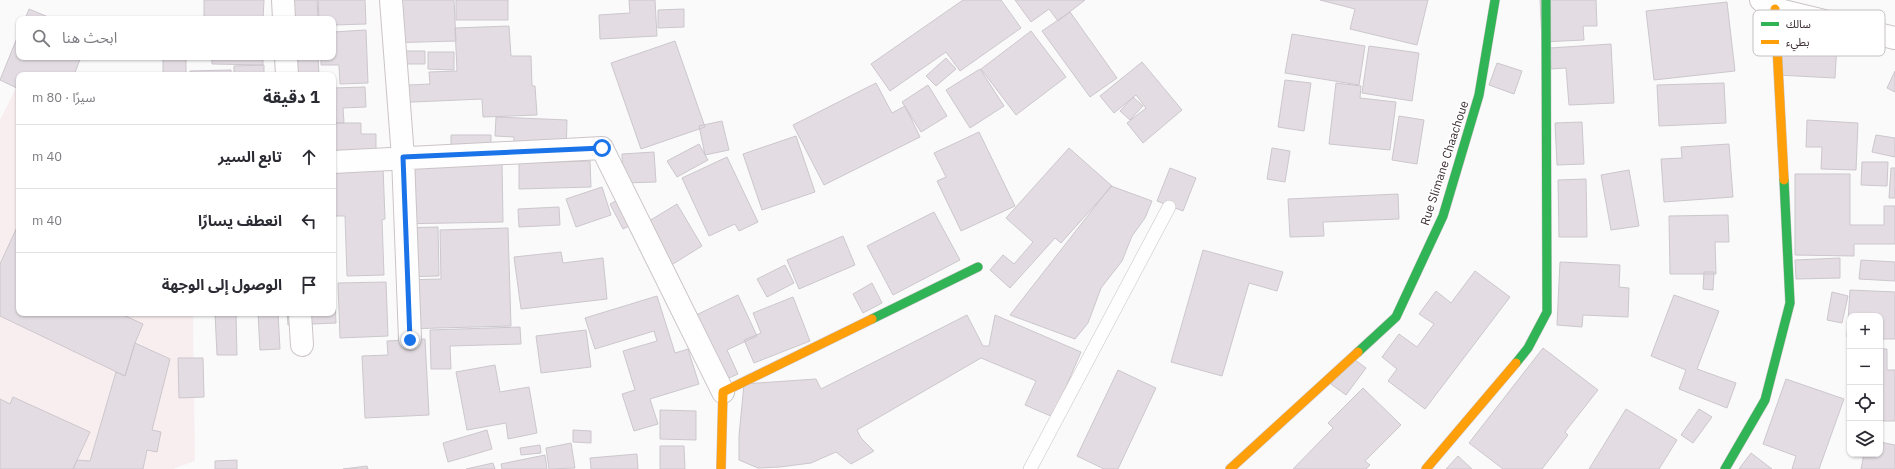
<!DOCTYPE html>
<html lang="ar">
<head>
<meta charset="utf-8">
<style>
  body { margin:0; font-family:"IBM Plex Sans","Noto Sans Arabic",sans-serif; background:#f2f2f3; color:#2b2b33; direction:rtl }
  .controls { position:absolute; right:12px; bottom:12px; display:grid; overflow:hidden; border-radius:8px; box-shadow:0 1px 3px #0004 }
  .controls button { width:36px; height:36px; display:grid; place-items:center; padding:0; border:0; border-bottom:1px solid #e1e1e2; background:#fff; color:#2b2b33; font:20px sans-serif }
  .stop { position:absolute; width:12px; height:12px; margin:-9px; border:3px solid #1a73e8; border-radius:50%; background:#fff }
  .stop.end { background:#1a73e8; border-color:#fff; box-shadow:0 1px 4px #0008 }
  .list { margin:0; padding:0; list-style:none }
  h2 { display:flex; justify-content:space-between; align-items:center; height:52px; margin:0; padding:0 16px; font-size:17px }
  h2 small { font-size:13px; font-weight:400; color:#7c7c81 }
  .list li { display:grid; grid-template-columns:26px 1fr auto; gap:12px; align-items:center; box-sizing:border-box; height:64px; padding:0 16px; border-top:1px solid #e1e1e2 }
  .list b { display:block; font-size:15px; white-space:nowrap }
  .list em { font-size:13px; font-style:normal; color:#7c7c81 }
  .icon { flex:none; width:22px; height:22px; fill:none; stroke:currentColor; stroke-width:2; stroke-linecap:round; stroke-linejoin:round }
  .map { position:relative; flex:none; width:1895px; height:469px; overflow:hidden; direction:ltr }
  .search { position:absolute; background:#fff; box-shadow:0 1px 3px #0004; left:16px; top:16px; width:320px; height:44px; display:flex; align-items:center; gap:10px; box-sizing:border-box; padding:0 14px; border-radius:8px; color:#7c7c81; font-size:15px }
  .panel { position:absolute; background:#fff; box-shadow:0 1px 3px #0004; left:16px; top:72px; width:320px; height:244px; border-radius:8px; direction:rtl }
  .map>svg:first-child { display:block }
  .built { fill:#f8eef0 }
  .building { fill:#e3dde3; stroke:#ccc7cc }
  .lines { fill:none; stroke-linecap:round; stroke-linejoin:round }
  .lane-casing { stroke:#cbc4c6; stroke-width:14 }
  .street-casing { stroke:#cbc4c6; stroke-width:24 }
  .fast-casing { stroke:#cbc4c6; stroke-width:10 }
  .slow-casing { stroke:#cbc4c6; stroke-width:10 }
  .lane { stroke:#fefefe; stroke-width:13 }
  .street { stroke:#fefefe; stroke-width:22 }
  .fast { stroke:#30b455; stroke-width:9 }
  .slow { stroke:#ff9f0a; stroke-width:9 }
  .route { stroke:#1a73e8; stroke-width:5 }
  .labels { text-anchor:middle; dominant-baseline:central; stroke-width:3.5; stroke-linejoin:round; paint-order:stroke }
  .street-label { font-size:12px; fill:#3a2c30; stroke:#fff }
  .key { fill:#fff; stroke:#c4c0c1; stroke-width:1 }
  .key-label { font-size:11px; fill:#3a2c30 }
</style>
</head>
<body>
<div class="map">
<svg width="1895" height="469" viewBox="0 0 1895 469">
  <rect width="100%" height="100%" fill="#fafafa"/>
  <path class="built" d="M19,82V313H193L195,461L173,469H0V120Z"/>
  <path class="building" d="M204,0H264L263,19H204Z
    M275,0H317L318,19H275Z
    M318,0H365L366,24L333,25V19H319Z
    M383,0H454L456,41L385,43Z
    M456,0H508V20H456Z
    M629,0H655L657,36L600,39L599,15L630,13Z
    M963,0H1001L1021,28L960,71L946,52L890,91L871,64Z
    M1015,0H1085L1058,21L1049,9L1031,22Z
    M1320,0H1428L1417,45L1350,29L1355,9Z
    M1540,0H1596L1597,26H1583L1584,40L1542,42Z
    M1727,2L1735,71L1654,80L1646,11Z
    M29,9L53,19H25Z
    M684,9V27L658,28V10Z
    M1070,12L1117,78L1090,97L1042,31Z
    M509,26L511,56H531L532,86H535L537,115L483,117L482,99L390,103L389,86L430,84L429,72L457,71L455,28Z
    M366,30L368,83L340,84L339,65H321V57H333V32Z
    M1031,31L1066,77L1016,115L981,69Z
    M19,33V57H81L74,75H19V89L0,80Z
    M1292,34L1365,46L1359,85L1285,73Z
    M1778,40L1837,43L1835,78L1777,75Z
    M675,41L705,127L641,149L611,63Z
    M1611,44L1614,103L1569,105L1566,68L1551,69L1550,48Z
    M1369,46L1419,53L1412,101L1362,93Z
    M388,51H425V64H405Z
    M428,52H454V70L428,69Z
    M163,57H186V75H163Z
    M212,57H263V65L212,64Z
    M276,57H318L319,75H276Z
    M946,58L956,69L936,86L926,76Z
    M1142,62L1182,110L1143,143L1127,123L1146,108L1136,95L1114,113L1100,96Z
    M1497,63L1522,71L1514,94L1489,85Z
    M264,65V75H234V66Z
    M980,69L1004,106L970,128L946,90Z
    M231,70V75H190V71Z
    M1895,71V92L1887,88Z
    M1285,80L1311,83L1304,131L1278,127Z
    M876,83L892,113L905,106L920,137L824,185L793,125Z
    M1336,83L1361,86L1360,98L1396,102L1390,150L1329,144Z
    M1724,83L1726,123L1659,126L1657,85Z
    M928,85L947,116L921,132L902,102Z
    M365,87L366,107L343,108L344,123H333V88Z
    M1133,97L1143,106L1130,120L1120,111Z
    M1399,116L1424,120L1417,164L1392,160Z
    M496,117L567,120L566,158L513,156L514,137L495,136Z
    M1807,120L1858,123L1856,170L1821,169L1822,147H1806Z
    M722,121L729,150L705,155L699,126Z
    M1582,122L1584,164L1557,165L1555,123Z
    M333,123H361V134H376V158H333Z
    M979,132L1015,206L961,231L937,181L946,177L934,153Z
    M451,135H491V151L451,152Z
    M1876,135L1895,138V157L1872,152Z
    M796,136L815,192L762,210L743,154Z
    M699,144L708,160L677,177L667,161Z
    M1729,144L1733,197L1664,202L1661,159L1682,158L1681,147Z
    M1069,148L1112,186L1061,243L1055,238L1010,288L990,270L1003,255L1014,264L1033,242L1006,218Z
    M1272,148L1290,151L1285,182L1267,179Z
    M654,152L656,182L623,183L622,154Z
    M727,157L758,222L739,231L735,224L709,236L682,178Z
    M590,161L591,187L519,189V163Z
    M502,162L503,222L396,224L394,164Z
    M1862,162H1888L1887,186L1861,185Z
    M383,167L385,219L382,220L384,275L347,276L345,216H333V169Z
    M1170,168L1196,178L1183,211L1157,201Z
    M1891,168H1895V198H1889Z
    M1629,170L1639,226L1611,230L1601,175Z
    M1795,174H1850V225H1884V206H1895V244H1854V256L1795,255Z
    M1586,179L1587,237H1559L1558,180Z
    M1111,186L1152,201L1145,218L1132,236L1122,261L1101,288L1088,323L1075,339L1010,315Z
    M602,187L611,215L576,227L566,199Z
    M633,192L647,217L623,229L610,204Z
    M1398,194L1399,219L1323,222L1324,236L1290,237L1288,199Z
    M677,204L702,246L657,274L631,232Z
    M559,207L560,225L519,227L518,209Z
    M934,212L960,260L893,295L867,246Z
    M1728,215L1729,242H1715L1716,274H1670L1669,216Z
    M19,223V313H119L143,324L135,343L125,376L0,316V264Z
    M438,227L439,276L398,277L397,228Z
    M508,228L511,326L403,329L401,280L441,279L440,230Z
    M843,236L855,265L799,289L787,260Z
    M333,245L336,323L288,325L287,313H333Z
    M1203,250L1283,272L1277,291L1249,283L1222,376L1171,362Z
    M561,252L563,263L603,258L607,299L521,309L514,257Z
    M1840,258V278L1796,279L1795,260Z
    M1861,260L1895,262V281L1859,279Z
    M1560,262L1620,265L1619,287L1629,288L1628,317L1583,315L1582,327L1557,325Z
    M785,265L794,283L767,297L757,279Z
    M1475,271L1510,297L1425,409L1388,381L1397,369L1382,357L1399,334L1417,347L1434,324L1419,314L1436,291L1451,303Z
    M1704,272H1714L1713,290L1703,289Z
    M386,282L388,336L340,338L338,283Z
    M872,283L882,303L863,313L853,294Z
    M1850,290L1895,292V339H1880V316H1850V338L1847,337Z
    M1832,292L1848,296L1842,323L1827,320Z
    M738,295L757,336L727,350L738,374L722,381L692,317Z
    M1674,295L1719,311L1697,369L1736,383L1727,408L1679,389L1686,370L1651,356Z
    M657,296L675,353L688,349L699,384L650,399L658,424L634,431L622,394L635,390L623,351L657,341L654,331L595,349L585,318Z
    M793,297L810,341L754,363L744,340L761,333L753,313Z
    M215,313H236L237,355H217Z
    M258,313H278L280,349L260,350Z
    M967,315L983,346H989L995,315L1081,352L1053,417L1025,405L1036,381L981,358L857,430L861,438L874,451L851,464L836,452L811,463L780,467L758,468L739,460V436L744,384L816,379L821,389Z
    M520,327L521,344L450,346L451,369H431L430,330Z
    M586,330L591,367L541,373L536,336Z
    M425,339L429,415L365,418L362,356L388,355L387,341Z
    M135,343L170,359L152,430L161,432L157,452L147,450L143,469H73L77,460L90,461L116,372L125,376Z
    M1543,348L1598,390L1565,432L1568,435L1542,469H1503L1469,443Z
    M1880,349H1887V370H1895V421H1880Z
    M1351,357L1366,368L1346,395L1331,384Z
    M178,358H203L204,397L179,398Z
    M495,365L500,392L529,387L537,433L508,439L506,423L467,430L456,372Z
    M1118,370L1156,388L1118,469H1104L1077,456Z
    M1786,379L1844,399L1819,469H1792L1796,456L1763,444Z
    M1363,388L1401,425L1365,461L1370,465L1366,469H1293L1333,428L1328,423Z
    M13,397L90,432L73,469H0V399L10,404Z
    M1626,409L1677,440L1659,469H1589Z
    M1699,409L1712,417L1693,443L1681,435Z
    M660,410L696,411V440L660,439Z
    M487,430L492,449L448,462L443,443Z
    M573,430L591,431V443L573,442Z
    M1880,442L1895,445V469H1861L1864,454H1880Z
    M571,443L575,468L549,469L546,448Z
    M540,445L541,453L521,455L520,448Z
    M660,446H684L685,469H660Z
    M1751,453L1772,469H1739Z
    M637,454L638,469H591L590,458Z
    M545,455L547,469H502L501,464Z
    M1458,456L1472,469H1446Z
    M237,460V469H215V461Z
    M493,463L495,469H466Z
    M367,466L368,469H343Z"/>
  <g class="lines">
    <defs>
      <path id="lane" d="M1030,469L1169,207"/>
      <path id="street" d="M283,0L284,19
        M391,0L403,157L410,339
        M1761,0L1775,9L1895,38
        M286,57L287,75
        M333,162L602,148L723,392
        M300,313L302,345"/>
      <path id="fast" d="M872,319L978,267
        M1358,352L1396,317L1443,216L1479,95L1495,0
        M1516,363L1528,348L1547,312L1546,0
        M1725,469L1765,400L1790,303L1784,180"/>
      <path id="slow" d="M1775,9L1784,180
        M721,469L723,392L872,319
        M1230,469L1358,352
        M1426,469L1516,363"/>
    </defs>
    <use href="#lane" class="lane-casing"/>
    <use href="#street" class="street-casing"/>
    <use href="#fast" class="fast-casing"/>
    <use href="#slow" class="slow-casing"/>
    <use href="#lane" class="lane"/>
    <use href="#street" class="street"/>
    <use href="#fast" class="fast"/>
    <use href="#slow" class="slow"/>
  </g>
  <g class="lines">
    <path class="route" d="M410,340L403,157L602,148"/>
  </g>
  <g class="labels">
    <g class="street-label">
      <text transform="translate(1444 163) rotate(-72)">Rue Slimane Chaachoue</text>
    </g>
  </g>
  <rect x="1753" y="10" width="132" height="46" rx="6" class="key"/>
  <rect x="1761" y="22" width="18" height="4" fill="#30b455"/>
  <rect x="1761" y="40" width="18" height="4" fill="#ff9f0a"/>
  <g class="key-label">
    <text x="1786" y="28">سالك</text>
    <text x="1786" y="46">بطيء</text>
  </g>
</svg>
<div class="controls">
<button>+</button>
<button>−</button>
<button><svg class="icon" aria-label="locate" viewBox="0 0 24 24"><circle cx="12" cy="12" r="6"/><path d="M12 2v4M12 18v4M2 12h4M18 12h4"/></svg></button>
<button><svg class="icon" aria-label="layers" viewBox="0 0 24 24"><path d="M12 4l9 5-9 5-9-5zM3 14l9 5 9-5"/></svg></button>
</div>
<div class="stop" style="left:602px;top:148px"></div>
<div class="stop end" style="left:410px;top:340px"></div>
<div class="search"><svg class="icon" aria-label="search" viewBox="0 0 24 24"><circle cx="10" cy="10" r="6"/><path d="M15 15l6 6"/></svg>ابحث هنا</div>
<section class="panel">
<h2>1 دقيقة<small>سيرًا · 80 m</small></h2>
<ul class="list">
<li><svg class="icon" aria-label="ahead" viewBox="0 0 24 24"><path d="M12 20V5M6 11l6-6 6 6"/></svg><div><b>تابع السير</b></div><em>40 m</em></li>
<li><svg class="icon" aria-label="left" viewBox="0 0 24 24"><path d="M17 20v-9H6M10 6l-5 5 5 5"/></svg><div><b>انعطف يسارًا</b></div><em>40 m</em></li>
<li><svg class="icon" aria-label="arrive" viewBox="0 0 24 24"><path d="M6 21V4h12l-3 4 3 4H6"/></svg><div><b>الوصول إلى الوجهة</b></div></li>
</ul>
</section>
</div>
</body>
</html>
